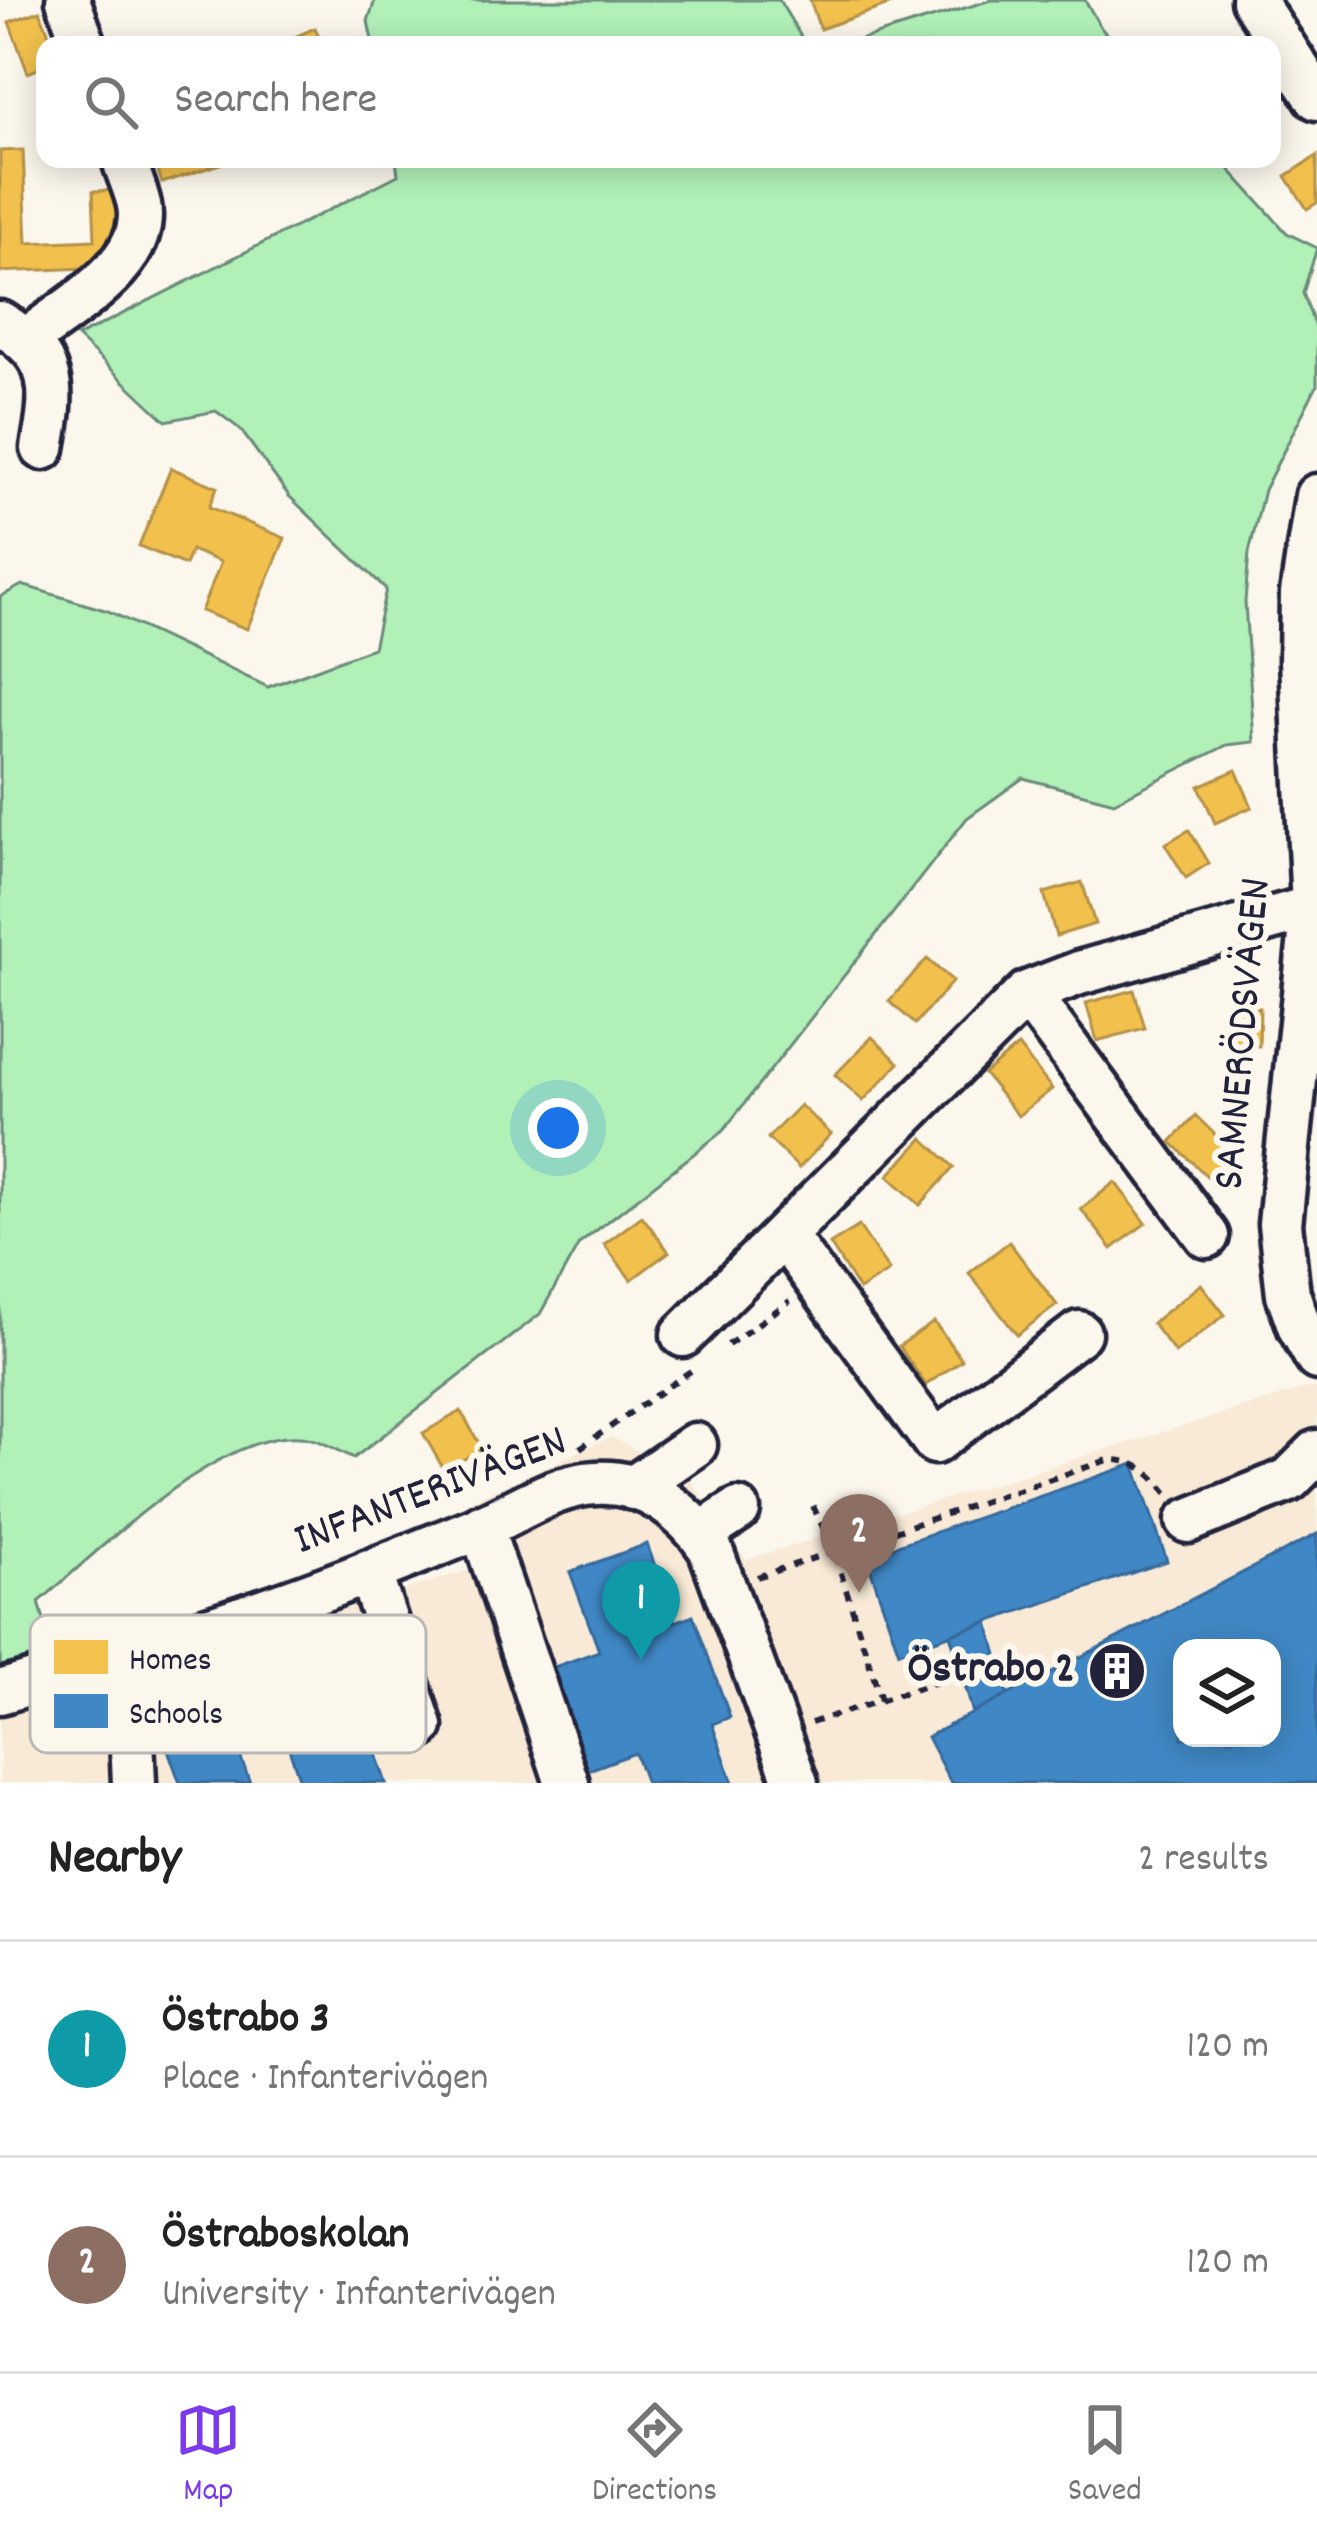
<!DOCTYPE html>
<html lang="en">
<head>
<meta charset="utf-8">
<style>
  body { margin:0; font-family:Dekko,sans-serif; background:#f2f2f2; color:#222 }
  .controls { position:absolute; right:36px; bottom:36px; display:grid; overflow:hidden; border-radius:24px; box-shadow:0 6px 30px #0003 }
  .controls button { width:108px; height:108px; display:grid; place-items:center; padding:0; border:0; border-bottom:3px solid #e0e0e0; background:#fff; color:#222; font:60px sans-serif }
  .you { position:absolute; left:558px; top:1128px; width:42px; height:42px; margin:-30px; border:9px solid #fff; border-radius:50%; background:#1a73e8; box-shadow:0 0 0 18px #1a73e833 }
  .badge { display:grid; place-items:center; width:78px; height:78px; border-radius:50%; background:#7c3aed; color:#fff; font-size:39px; font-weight:700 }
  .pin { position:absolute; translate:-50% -99px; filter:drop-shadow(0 3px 6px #0008) }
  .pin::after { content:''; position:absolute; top:63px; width:42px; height:36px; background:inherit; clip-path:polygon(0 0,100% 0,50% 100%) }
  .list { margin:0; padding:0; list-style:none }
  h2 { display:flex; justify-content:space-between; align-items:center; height:156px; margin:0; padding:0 48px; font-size:51px }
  h2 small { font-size:39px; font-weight:400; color:#767676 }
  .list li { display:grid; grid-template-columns:78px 1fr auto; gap:36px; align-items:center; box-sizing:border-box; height:216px; padding:0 48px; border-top:3px solid #e0e0e0 }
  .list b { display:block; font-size:45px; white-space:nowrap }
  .list p { margin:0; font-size:39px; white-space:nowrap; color:#767676 }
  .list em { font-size:39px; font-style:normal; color:#767676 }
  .icon { flex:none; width:66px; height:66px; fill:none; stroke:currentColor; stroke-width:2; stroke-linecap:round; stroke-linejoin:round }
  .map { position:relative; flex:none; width:1317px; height:1783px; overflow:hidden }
  .search { position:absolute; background:#fff; box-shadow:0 6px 30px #0003; left:36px; right:36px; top:36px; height:132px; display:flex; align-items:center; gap:30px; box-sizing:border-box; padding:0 42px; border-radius:24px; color:#767676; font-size:45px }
  .sheet { height:588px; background:#fff }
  nav { display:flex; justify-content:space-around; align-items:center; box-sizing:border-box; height:168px; border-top:3px solid #e0e0e0; background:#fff; font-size:33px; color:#767676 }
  nav a { display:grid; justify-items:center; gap:6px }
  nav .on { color:#7c3aed }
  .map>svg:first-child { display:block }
  .built { fill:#f8ead6; fill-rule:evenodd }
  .green { fill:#b1f1b8; stroke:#6a8a7a; stroke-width:3 }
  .homes { fill:#f2c14e; stroke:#b49148; stroke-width:3 }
  .schools { fill:#3f88c5; stroke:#36699c; stroke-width:3; fill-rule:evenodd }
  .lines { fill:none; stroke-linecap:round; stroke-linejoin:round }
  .minor-casing { stroke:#22223b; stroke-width:51 }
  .path { stroke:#22223b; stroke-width:6; stroke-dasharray:9 9; stroke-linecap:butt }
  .minor { stroke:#fbf7ec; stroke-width:42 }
  .labels { text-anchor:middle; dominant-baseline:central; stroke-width:12; stroke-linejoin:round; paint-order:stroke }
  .street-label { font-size:45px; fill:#22223b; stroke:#fbf7ec }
  .poi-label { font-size:45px; font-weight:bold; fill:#22223b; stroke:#fbf7ec; text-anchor:end }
  .key { fill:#fbf7ec; stroke:#bab7b7; stroke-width:3 }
  .key-label { font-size:33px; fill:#22223b }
</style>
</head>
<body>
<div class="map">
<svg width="1317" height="1783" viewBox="0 0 1317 1783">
  <rect width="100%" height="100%" fill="#fbf7ec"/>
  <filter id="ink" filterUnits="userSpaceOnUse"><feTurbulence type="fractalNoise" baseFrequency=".00833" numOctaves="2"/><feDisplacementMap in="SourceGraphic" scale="24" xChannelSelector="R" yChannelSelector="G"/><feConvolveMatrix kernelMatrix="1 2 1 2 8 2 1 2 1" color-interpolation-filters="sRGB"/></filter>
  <g filter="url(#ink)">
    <path class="built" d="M1307,1388H1317V1783H0V1716L472,1569L468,1502L611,1437L688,1477L746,1560ZM1182,1648H1272V1738H1182Z"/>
    <path class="green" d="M375,0H779L806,45H373L368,21Z
      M991,0H1085L1101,28L1117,45H843Z
      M396,159H1220L1287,233L1317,248L1303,293L1317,333V385L1264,490L1249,553L1245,602L1254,742L1227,745L1114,802L1023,778L967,818L723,1131L579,1244L540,1314L354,1458C341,1452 326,1443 312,1439C230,1418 98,1552 39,1602L53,1653L0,1666V597L22,585L108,611L268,687L373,648L386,589L289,496L240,429L216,411L166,421L77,337L398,175Z"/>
    <path class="homes" d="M810,0H903L820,29Z
      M40,11L53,45H45V66L28,73L9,22Z
      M315,28L323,45H282L281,43Z
      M23,150L27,243L95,240L93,191L126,190L128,244L107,267L0,272V151Z
      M1317,156V203L1307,209L1286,176Z
      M154,159H235L162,183Z
      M171,468L217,487L209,507L285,538L247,629L201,611L221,562L191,550L185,565L139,546Z
      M1236,770L1252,807L1215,823L1199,786Z
      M1189,830L1209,863L1186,878L1165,844Z
      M1082,882L1095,924L1056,936L1044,893Z
      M927,959L953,981L915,1024L889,1001Z
      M1134,990L1145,1028L1097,1041L1086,1003Z
      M1225,1006L1260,1008L1259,1046L1224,1044Z
      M872,1037L899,1063L863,1101L835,1075Z
      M1018,1046L1052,1089L1018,1116L984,1074Z
      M800,1105L831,1134L799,1168L768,1138Z
      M1196,1116L1235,1154L1210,1179L1171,1142Z
      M923,1138L954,1167L920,1205L888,1176Z
      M1115,1182L1146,1223L1112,1249L1081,1209Z
      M642,1216L669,1252L631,1280L604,1244Z
      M859,1226L889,1271L859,1290L830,1244Z
      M1009,1242L1057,1305L1017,1335L969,1273Z
      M1201,1284L1225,1315L1175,1353L1152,1323Z
      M934,1322L962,1360L926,1385L899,1346Z
      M461,1411L482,1449L444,1470L423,1433Z"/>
    <path class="schools" d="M1134,1464L1167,1561L899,1652L866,1556Z
      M1317,1534V1783H951L927,1737ZM1182,1648H1272V1738H1182Z
      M647,1544L675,1622L693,1615L730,1717L712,1724L733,1783H646L635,1753L583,1772L546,1670L599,1651L570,1572Z
      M988,1622L1008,1695L973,1713L950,1634Z
      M309,1638L335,1714L359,1705L386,1783H301L257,1657Z
      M230,1728L250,1783H180L168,1750Z"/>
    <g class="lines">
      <defs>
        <path id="minor" d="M68,0L84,45
          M1253,0L1317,98
          M0,323C57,357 54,389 43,448
          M27,340C67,308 150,264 139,205C136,190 128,174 124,159
          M1317,496L1302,594L1301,660L1313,907L1280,1224L1288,1294L1300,1328L1317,1358
          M1027,993L1207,1236
          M784,1235L935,1442L1079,1333
          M683,1335L1027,993L1079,973L1313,907
          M633,1488L695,1445
          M1188,1521L1289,1480L1317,1452
          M481,1526L567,1783
          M701,1534L738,1510
          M369,1571L421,1726
          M104,1660L132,1739L134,1783
          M0,1692C108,1659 218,1629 324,1589C378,1569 432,1547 486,1525C522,1509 555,1485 596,1483C644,1480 684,1510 710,1548L796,1783"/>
      </defs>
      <use href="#minor" class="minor-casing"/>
      <path class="path" d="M728,1345L790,1301
        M580,1448L692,1370
        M813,1506L834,1551L881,1700
        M757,1577L1108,1460C1137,1459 1151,1473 1168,1494
        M811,1723L962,1674"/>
      <use href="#minor" class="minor"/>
    </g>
  </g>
  <defs>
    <symbol id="building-disc" viewBox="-11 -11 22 22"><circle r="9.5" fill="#22223b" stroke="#fbf7ec"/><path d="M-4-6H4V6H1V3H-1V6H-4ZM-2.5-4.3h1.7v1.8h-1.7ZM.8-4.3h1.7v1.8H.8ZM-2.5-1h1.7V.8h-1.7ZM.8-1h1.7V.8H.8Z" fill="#fff"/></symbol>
  </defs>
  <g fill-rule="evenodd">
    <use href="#building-disc" x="1084" y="1638" width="66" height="66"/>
  </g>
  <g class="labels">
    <g class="street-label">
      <text transform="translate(1245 1034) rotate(-85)">SAMNERÖDSVÄGEN</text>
      <text transform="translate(431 1493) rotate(-21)">INFANTERIVÄGEN</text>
    </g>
    <g class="poi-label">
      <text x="1075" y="1671">Östrabo 2</text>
    </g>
  </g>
  <rect x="30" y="1615" width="396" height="138" rx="18" class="key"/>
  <rect x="54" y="1640" width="54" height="34" fill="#f2c14e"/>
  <rect x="54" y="1694" width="54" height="34" fill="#3f88c5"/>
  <g class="key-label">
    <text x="129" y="1669">Homes</text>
    <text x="129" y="1723">Schools</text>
  </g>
</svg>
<div class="controls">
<button><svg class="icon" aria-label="layers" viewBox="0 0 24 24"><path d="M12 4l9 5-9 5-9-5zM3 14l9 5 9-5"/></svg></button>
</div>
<div class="you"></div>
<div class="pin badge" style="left:641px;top:1660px;background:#0f9aa8">1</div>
<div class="pin badge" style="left:859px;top:1593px;background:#8d6e63">2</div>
<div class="search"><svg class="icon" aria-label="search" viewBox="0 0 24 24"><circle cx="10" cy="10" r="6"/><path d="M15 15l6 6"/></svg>Search here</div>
</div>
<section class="sheet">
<h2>Nearby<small>2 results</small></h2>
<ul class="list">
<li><span class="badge" style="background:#0f9aa8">1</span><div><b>Östrabo 3</b><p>Place · Infanterivägen</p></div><em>120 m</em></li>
<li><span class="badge" style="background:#8d6e63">2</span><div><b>Östraboskolan</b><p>University · Infanterivägen</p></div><em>120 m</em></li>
</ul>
</section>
<nav>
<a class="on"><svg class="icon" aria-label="map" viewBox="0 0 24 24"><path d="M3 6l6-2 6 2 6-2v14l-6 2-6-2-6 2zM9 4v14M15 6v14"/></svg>Map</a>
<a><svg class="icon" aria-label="directions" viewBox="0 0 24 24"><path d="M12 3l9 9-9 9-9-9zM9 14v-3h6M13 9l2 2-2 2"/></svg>Directions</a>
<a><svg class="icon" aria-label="saved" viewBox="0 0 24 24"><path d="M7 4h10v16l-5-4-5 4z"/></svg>Saved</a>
</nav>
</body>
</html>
